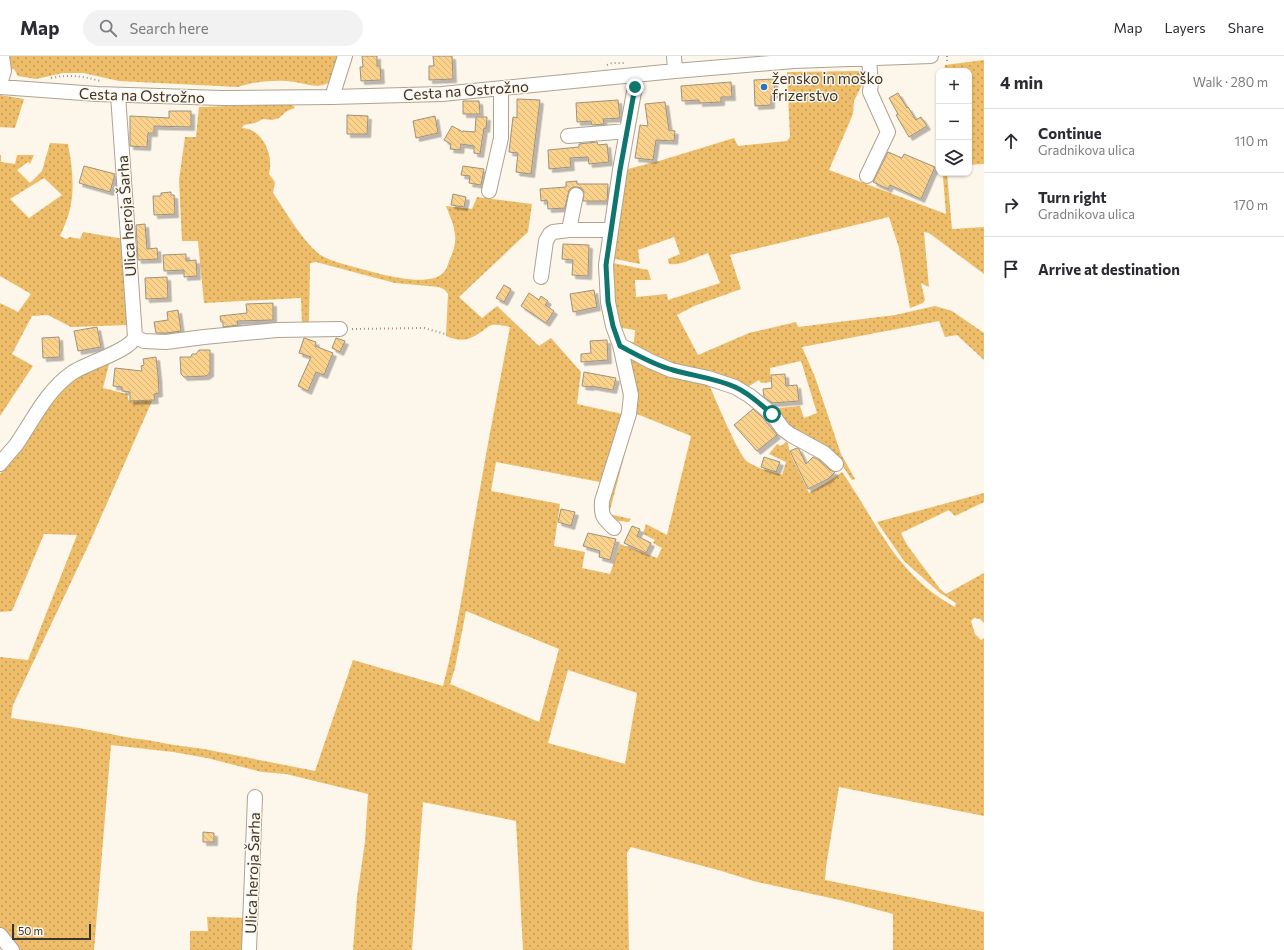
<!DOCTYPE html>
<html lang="en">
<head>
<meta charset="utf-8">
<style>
  body { margin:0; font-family:Commissioner,sans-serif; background:#f2f2f3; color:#2b2b33 }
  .controls { position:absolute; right:12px; top:12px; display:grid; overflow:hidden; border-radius:8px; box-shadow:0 1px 3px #0004 }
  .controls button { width:36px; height:36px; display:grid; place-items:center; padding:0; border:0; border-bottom:1px solid #e1e1e2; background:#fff; color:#2b2b33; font:20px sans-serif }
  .scale { position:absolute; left:12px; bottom:10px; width:79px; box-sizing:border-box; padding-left:4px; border:2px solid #3a352e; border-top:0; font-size:11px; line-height:14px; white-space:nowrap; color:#3a352e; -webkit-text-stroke:3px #fdf6ea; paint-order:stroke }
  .stop { position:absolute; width:12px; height:12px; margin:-9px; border:3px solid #0f766e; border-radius:50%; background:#fff }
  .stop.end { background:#0f766e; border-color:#fff; box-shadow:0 1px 4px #0008 }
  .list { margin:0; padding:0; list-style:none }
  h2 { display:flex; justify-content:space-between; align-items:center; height:52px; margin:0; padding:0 16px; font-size:17px }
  h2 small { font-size:13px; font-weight:400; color:#7c7c81 }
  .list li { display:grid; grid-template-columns:26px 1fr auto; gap:12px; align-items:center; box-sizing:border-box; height:64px; padding:0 16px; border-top:1px solid #e1e1e2 }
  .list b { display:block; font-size:15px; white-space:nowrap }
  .list p { margin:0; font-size:13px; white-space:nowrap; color:#7c7c81 }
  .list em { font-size:13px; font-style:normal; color:#7c7c81 }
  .icon { flex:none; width:22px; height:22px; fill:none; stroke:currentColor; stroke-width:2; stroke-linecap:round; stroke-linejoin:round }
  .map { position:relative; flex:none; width:984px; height:894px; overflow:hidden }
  header { display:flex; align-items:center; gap:24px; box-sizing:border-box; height:56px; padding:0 20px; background:#fff; border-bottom:1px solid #e1e1e2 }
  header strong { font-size:19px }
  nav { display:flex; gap:22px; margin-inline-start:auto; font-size:14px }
  .search { width:280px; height:36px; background:#f2f2f3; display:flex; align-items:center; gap:10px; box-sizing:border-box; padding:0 14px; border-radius:22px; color:#7c7c81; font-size:15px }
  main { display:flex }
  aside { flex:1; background:#fff }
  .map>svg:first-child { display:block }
  .grass { fill:url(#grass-dots); fill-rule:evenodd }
  .building { fill:url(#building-back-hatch); stroke:#9d9280; filter:url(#shadow) }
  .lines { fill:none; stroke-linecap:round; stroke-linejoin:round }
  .minor-casing { stroke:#aea390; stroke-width:16 }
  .path { stroke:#9a948a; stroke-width:2; stroke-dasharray:1 3; stroke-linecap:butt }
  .minor { stroke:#fff; stroke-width:14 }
  .route { stroke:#0f766e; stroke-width:5 }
  .poi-dot { fill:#2776c5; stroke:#fdf6ea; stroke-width:1.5 }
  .labels { text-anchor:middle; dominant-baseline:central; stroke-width:3; stroke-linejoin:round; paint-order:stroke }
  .poi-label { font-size:15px; fill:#3a352e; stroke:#fdf6ea; text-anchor:start }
  .street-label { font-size:15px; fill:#3a352e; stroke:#fdf6ea }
</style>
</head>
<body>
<header>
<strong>Map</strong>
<div class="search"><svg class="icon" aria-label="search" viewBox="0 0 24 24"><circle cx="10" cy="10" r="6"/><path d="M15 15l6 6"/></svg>Search here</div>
<nav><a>Map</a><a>Layers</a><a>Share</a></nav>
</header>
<main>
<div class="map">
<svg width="984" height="894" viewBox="0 0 984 894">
  <defs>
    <pattern id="grass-dots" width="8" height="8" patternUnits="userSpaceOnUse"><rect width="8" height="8" fill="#edbd69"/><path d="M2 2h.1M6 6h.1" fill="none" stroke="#c19a57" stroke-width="1.8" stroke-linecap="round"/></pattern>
    <pattern id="building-back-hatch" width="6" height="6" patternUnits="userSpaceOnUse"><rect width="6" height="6" fill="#fbd28b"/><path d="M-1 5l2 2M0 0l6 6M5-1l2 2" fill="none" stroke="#d8b578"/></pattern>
    <filter id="shadow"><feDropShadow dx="3.5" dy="3.5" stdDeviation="0" flood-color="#0004"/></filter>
  </defs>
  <rect width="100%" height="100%" fill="#fdf6ea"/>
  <path class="grass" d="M9,0H340L332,25C316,35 304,26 287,25C270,24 253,26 238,31L119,25L83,17H63L36,23L18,20L14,13H10Z
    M984,4V108L969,109V15H944L945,9Z
    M861,15L862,23V29L854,45L853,58L829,114L946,158L943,121L944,117H947L952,173L984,171V218L929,177L924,176L929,231L921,227L925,244L923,247L910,252L899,192L889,161L730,199L741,233L694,250L677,259L698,299L749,277L796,266L798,271L895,259L935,250L952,255L984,277V304L957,279L945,281L939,265L802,291L815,321L841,398L855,423L852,424L838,403L796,377L776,356L778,352L800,350L804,362L817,357L801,305L770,312L771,326L761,327L759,324L746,332L696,317L622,285L634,286L635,274L622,272V279L615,268L613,207L648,214L651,224H635L636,241L667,238L668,244L720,227L708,197C696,201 681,210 669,208L668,203L680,198L674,181L638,194L640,208L615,203L611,197L624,114L659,105L734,82L738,90L787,85L790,81L787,16Z
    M0,39L24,43L15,72L0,71Z
    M292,48L295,52L287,55L279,62L272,64L263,63L255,67L244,69L242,72C263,73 274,99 269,118L275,126L273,137L275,140C288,159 301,183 319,198C330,206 352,210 365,214C383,219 431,232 444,216C447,213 448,208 449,205C460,182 455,173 446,150L472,153L477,141L532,148L528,176L459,241L482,262L497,250L539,290L551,282L581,316L577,348L627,359L617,386L605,427L496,406L491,435L560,448L554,490L585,496L582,512L610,518L620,488L657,502L662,492L653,487L655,484L643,478L646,468L667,479L691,380L637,358L631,374L609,458L631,463L629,466L611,464L605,456L604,450L606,435L634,354L633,339L626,302L628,298L672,316L707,324C713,337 739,401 748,406C758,413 771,415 782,419L786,406L769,398L777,388L781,390L786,386L788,387L790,397L809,437C820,430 831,425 842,416C878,468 896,519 955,551L956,547L940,537L904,505L877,466L984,437V446L955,460L949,454L901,477L907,489L940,533L946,538L984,517V567L980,563L974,562L971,565L975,578L981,584L984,582V760L839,731L826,811L825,824L984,856V894H893V858L844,845L757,826L718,814L631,791L627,797L629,894H523L516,765L423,746L412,894H353L357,841L365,786L368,738L286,718L262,716L207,702L173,696L111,689L94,894H15L0,875V601L28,604L77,479L44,478L12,555L0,556V418C28,389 41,344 73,320C84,312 97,309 110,304L103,332L127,338L129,345H152L89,488L13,649L11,662L79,672L131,682L147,684L174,689L204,693L315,715L353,604L443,630C460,566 468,499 480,433C489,379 500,325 510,271C505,270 497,268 492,269C488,270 484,274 481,276C468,285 461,286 446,280L448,238L445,234L439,231L395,227L316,206L310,207L309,269H302L301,242L204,247L198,185H182L179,124L185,81H196L199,51ZM466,555L559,593L539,666L450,628L455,612ZM568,614L637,637L636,644L625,708L548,687Z
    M50,87L68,88C72,109 75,132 70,153C68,162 64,171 60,180L66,183L70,181L80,183L83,176L124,183L128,269L71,271L48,259L32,260L12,298L33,310L0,360V247L18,256L31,238L0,220V99H1V106L15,108L17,99H34L30,108L28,106L17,114L30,127L42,115ZM44,122L62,139L29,162L10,143Z
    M207,861L249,862L247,894H190V875H208Z"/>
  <path class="building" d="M362,0H377V10H380L381,24L361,25L360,11H363Z
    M433,0H452L453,23L429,24V10H434Z
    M774,23L775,38L771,39V49L755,50L754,24Z
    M731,26L732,41H721V46L699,47V44L682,45L681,30Z
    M898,37L907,52L908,51L916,64L921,61L927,70L909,81L896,59L898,58L889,42Z
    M517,43L540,44L531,118L516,116L518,97L509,96L513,61L517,62Z
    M618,44L620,62L603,63L604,68L592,69L591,65L577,66L576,47Z
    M463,45H479L480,58H463Z
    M665,46L669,74L675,75L674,85L656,84L653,104L635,102L640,69L648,70L645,48Z
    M169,55H191V71L154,70V77H148L147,91L130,90V60L169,62Z
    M347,59L368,60L367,78H347Z
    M435,60L438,77L416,82L413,65Z
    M476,61H487L486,73L484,72L480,98L474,97V90L461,88L460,94L450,93L451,88L444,84L452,70L463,76V75L475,76Z
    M597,86L598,89L607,88L609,106L589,108L588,101L570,102L571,111L549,113L548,94L579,91V88Z
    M888,96L902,102L904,98L935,111L921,143L890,129L888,133L873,126Z
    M84,110L115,118L110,136L79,127Z
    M463,110L484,113L481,129L469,127L470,120L461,119Z
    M577,125V128H608L607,145H583L584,136L581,132L577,131H573L569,134L565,152L548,153L547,144L541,145L540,133L566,131V126Z
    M171,136V139H174L175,158L154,159L153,140H161V137Z
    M453,138L466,141L464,151L451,149Z
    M145,168L147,193L157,192L158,203L138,204L136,169Z
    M563,188L589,189L588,220L572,219L573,204L562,203Z
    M186,198V205L196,204L197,220L184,221V214L164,215L163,199Z
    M167,221L168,242L146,243L145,222Z
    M504,229L511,233L504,246L496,242Z
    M594,234L597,251L573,256L570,238Z
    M529,237L539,244L541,240L548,245L545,249L554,255L546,267L521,250Z
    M273,247V264L237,265L238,269L223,271V266H221L220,260L247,257L246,248Z
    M178,254L181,275L166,277H156L154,266L168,264L167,256Z
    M97,271L101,291L78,295L74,275Z
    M59,281L60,301L43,302L42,282Z
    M304,282L316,286L315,290L333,297L324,319L316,316L308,335L298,330L311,301L299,297Z
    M336,282L345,285L340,296L332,292Z
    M607,284L608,304L581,306V298L591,297L590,285Z
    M199,294H210V317L206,320L184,321L181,318L180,301H191L192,298H196Z
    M156,301L158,319L159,337L154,338L155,344L130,345V336L122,335V331L113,330L115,312L142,315L141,310L144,309L143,303Z
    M584,316L616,322L613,334L591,330L590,331L582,330Z
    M785,318L786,330L797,329L799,345L772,347L764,341L763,333L772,332L771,319Z
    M753,353L762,361L777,379L757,395L734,369Z
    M797,392L799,393L806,408L813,401L819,404L830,414L835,416L828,423L808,433L790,395Z
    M764,401L780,406L776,416L761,411Z
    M561,453L575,456L571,470L558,466Z
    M632,470L640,473L637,480L651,487L646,497L624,487Z
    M588,477L616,483L610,504L599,501L600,495L583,490Z
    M203,776L214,777V786H203Z"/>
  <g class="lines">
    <defs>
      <path id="minor" d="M674,0L675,15
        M0,28L4,15L2,0
        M0,31L97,38L222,42L332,41L442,38L675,15L794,5L931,0
        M332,41L345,0
        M568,80L627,75
        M867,120L888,76L870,36L871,27L869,3
        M489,135L501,82V32
        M569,174L576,139
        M541,221L546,185L550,178L553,176L569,174H611
        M135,281L144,285L166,286L204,281L277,274L340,273
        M620,289L650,305L671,314L708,322L735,331L750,340L772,358L783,373L791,379L824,397L836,408
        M0,408C5,401 11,395 16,389C33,364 47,334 72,317C86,307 130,295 135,281L118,39
        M614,472C603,462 601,460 602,445L629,358L631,339L620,289L613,270L608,246L606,209L620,114L637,19
        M0,879L12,894
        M249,894L255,741"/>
    </defs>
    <use href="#minor" class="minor-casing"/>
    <path class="path" d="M947,0V5
      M607,9L612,7H624
      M51,22C70,18 82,20 100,25
      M352,273L424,272L445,278"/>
    <use href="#minor" class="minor"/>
  </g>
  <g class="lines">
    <path class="route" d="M635,31L620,114L606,209L608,246L613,270L620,290C637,299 654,309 673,314C693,320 715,322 735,331C749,337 760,348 772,358"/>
  </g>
  <circle class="poi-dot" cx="764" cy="31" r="4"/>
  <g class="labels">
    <g class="poi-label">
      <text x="772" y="22">žensko in moško<tspan x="772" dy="17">frizerstvo</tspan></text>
    </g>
    <g class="street-label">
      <text transform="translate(466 34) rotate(-4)">Cesta na Ostrožno</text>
      <text transform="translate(142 39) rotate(2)">Cesta na Ostrožno</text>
      <text transform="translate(126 160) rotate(-94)">Ulica heroja Šarha</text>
      <text transform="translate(252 817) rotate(-88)">Ulica heroja Šarha</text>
    </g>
  </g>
</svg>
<div class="controls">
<button>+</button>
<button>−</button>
<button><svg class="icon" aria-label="layers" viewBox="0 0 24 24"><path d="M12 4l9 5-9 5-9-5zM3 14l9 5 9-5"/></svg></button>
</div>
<div class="scale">50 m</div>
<div class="stop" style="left:772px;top:358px"></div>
<div class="stop end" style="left:635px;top:31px"></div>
</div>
<aside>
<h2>4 min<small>Walk · 280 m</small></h2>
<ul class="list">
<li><svg class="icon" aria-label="ahead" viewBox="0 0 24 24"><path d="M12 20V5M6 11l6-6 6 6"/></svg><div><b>Continue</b><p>Gradnikova ulica</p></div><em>110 m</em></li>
<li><svg class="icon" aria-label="right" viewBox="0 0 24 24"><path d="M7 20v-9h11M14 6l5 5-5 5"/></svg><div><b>Turn right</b><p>Gradnikova ulica</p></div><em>170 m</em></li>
<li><svg class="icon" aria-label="arrive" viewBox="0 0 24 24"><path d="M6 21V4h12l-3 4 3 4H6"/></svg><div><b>Arrive at destination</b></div></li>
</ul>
</aside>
</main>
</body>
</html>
